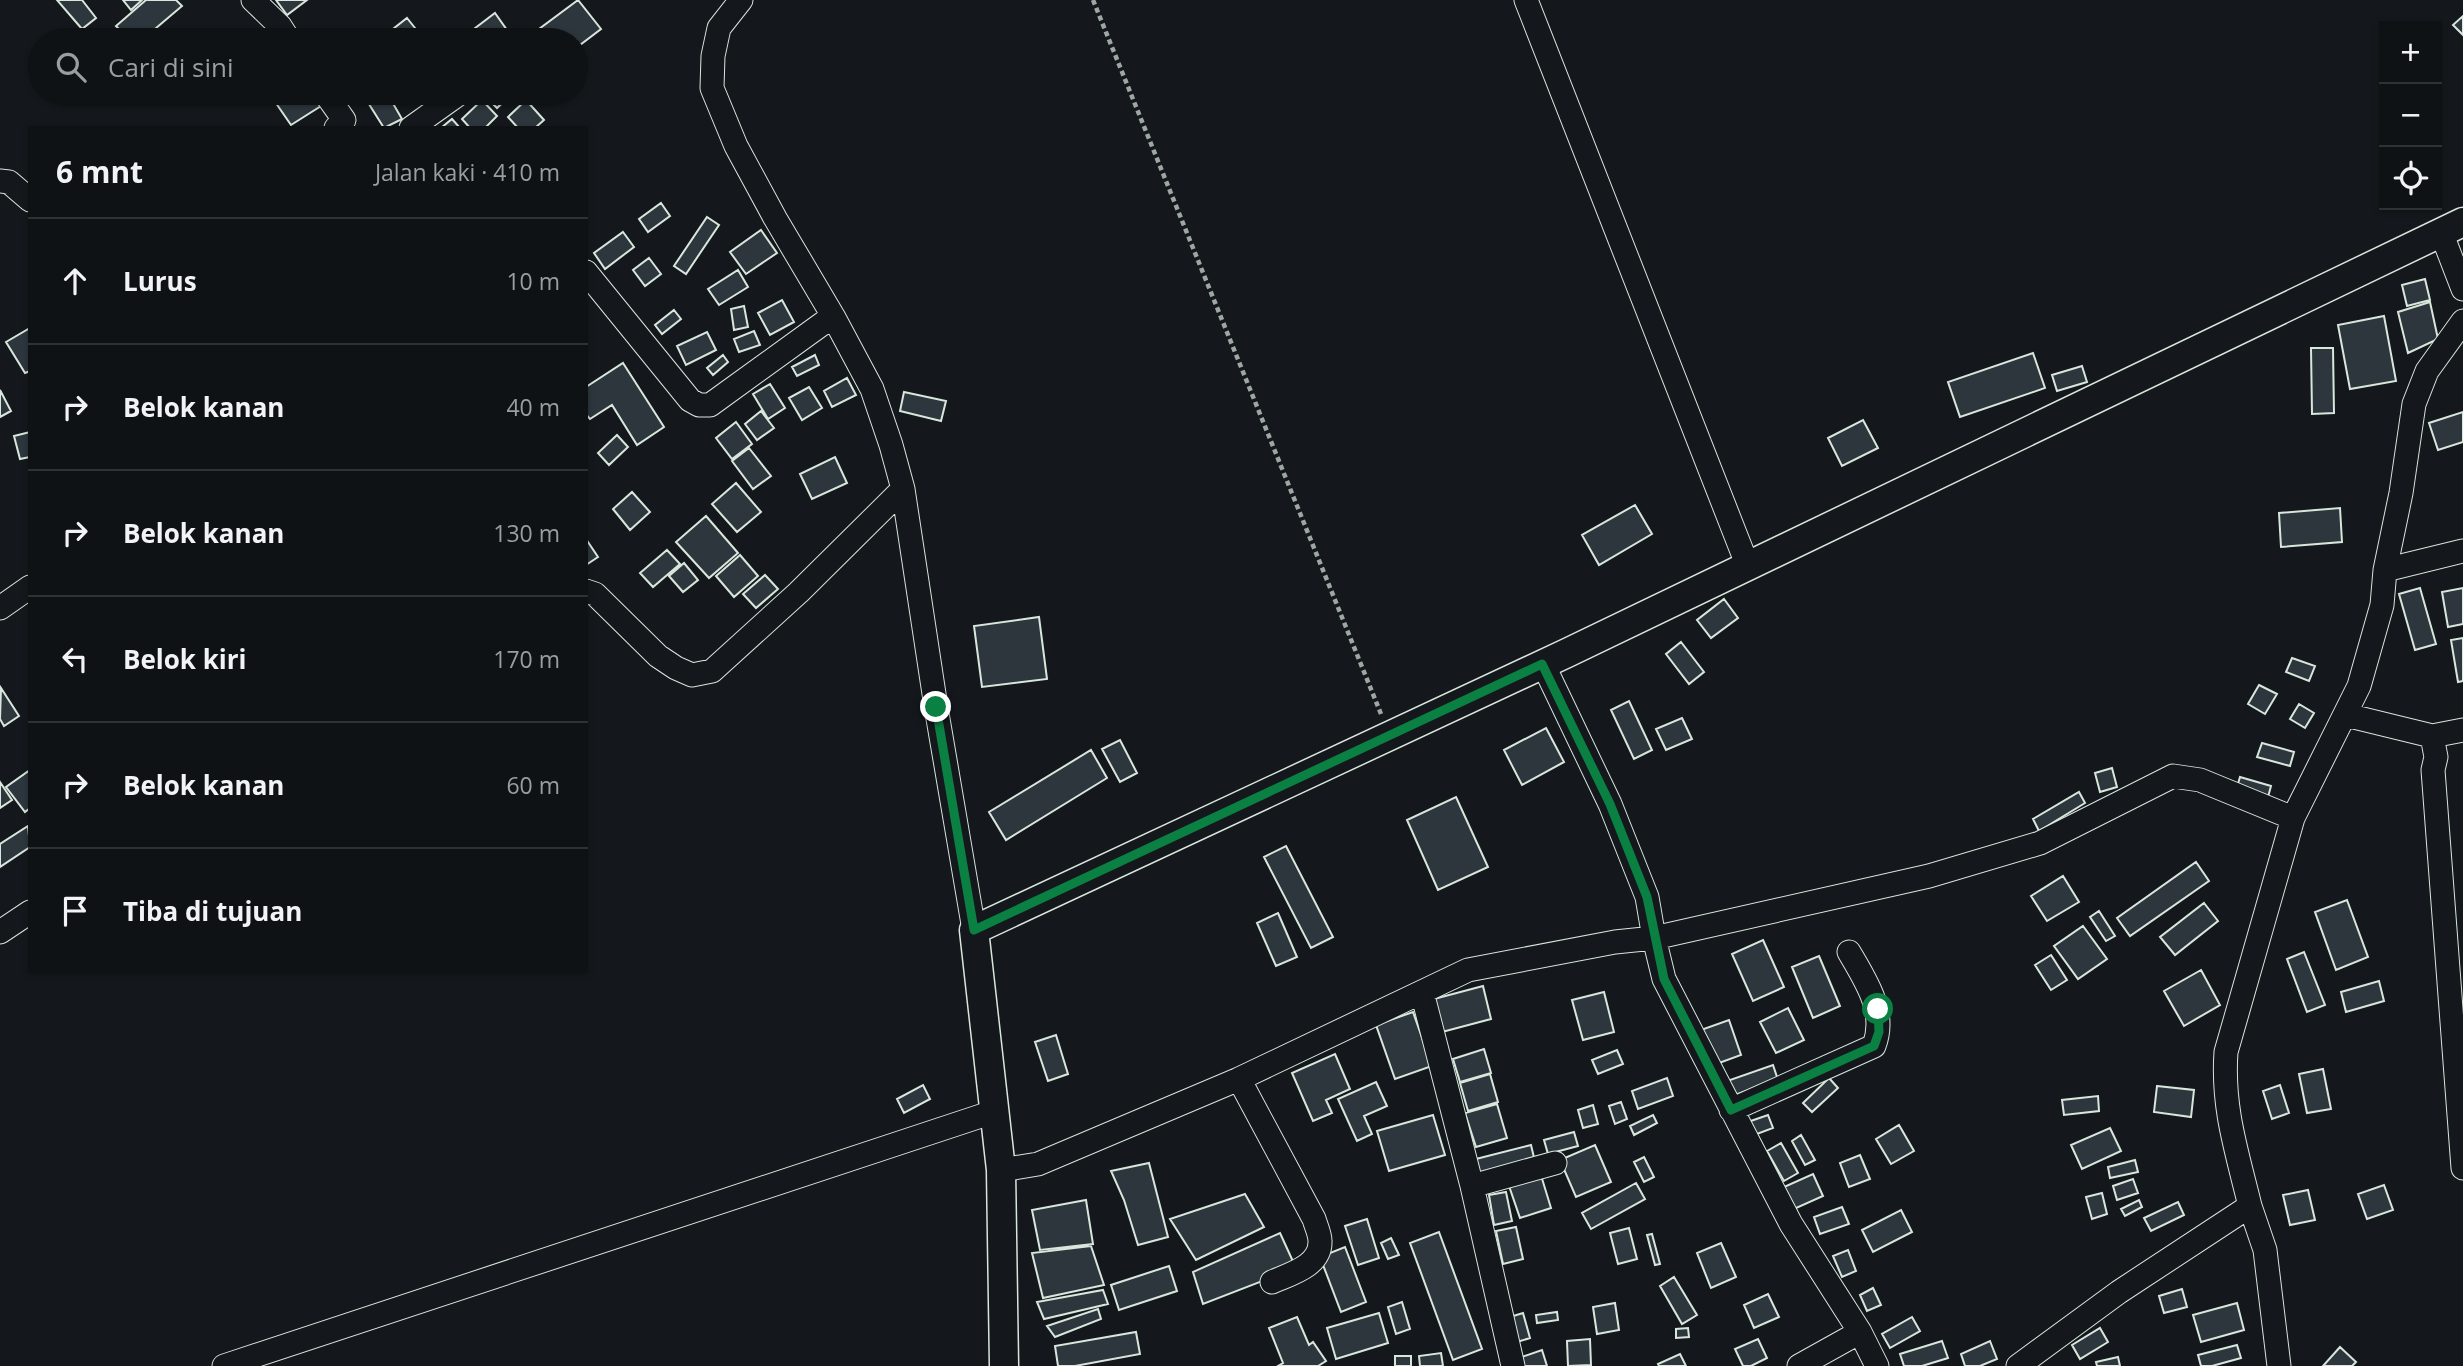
<!DOCTYPE html>
<html lang="id">
<head>
<meta charset="utf-8">
<style>
  body { margin:0; font-family:"Open Sans",sans-serif; background:#1d2022; color:#f1f3f6 }
  .controls { position:absolute; right:21px; top:21px; display:grid; overflow:hidden; border-radius:0px; box-shadow:0 2px 5px #0004 }
  .controls button { width:63px; height:63px; display:grid; place-items:center; padding:0; border:0; border-bottom:2px solid #2f3234; background:#0f1215; color:#f1f3f6; font:35px sans-serif }
  .stop { position:absolute; width:21px; height:21px; margin:-16px; border:5px solid #0b8043; border-radius:50%; background:#fff }
  .stop.end { background:#0b8043; border-color:#fff; box-shadow:0 2px 7px #0008 }
  .list { margin:0; padding:0; list-style:none }
  h2 { display:flex; justify-content:space-between; align-items:center; height:91px; margin:0; padding:0 28px; font-size:30px }
  h2 small { font-size:23px; font-weight:400; color:#9b9ea0 }
  .list li { display:grid; grid-template-columns:46px 1fr auto; gap:21px; align-items:center; box-sizing:border-box; height:126px; padding:0 28px; border-top:2px solid #2f3234 }
  .list b { display:block; font-size:26px; white-space:nowrap }
  .list em { font-size:23px; font-style:normal; color:#9b9ea0 }
  .icon { flex:none; width:38px; height:38px; fill:none; stroke:currentColor; stroke-width:2; stroke-linecap:round; stroke-linejoin:round }
  .map { position:relative; flex:none; width:2463px; height:1366px; overflow:hidden }
  .search { position:absolute; background:#0f1215; box-shadow:0 2px 5px #0004; left:28px; top:28px; width:560px; height:77px; display:flex; align-items:center; gap:18px; box-sizing:border-box; padding:0 24px; border-radius:38px; color:#9b9ea0; font-size:26px }
  .panel { position:absolute; background:#0f1215; box-shadow:0 2px 5px #0004; left:28px; top:126px; width:560px; height:847px; border-radius:0px }
  .map>svg:first-child { display:block }
  .building { fill:#2c363c; stroke:#d8e6dc; stroke-width:2 }
  .lines { fill:none; stroke-linecap:round; stroke-linejoin:round }
  .minor-casing { stroke:#d8e6dc; stroke-width:25 }
  .tertiary-casing { stroke:#d8e6dc; stroke-width:31 }
  .path { stroke:#9da8a2; stroke-width:4.5; stroke-dasharray:5 3.5; stroke-linecap:butt }
  .minor { stroke:#14181c; stroke-width:23 }
  .tertiary { stroke:#14181c; stroke-width:28 }
  .route { stroke:#0b8043; stroke-width:9 }
</style>
</head>
<body>
<div class="map">
<svg width="2463" height="1366" viewBox="0 0 2463 1366">
  <rect width="100%" height="100%" fill="#14181c"/>
  <path class="building" d="M57,0H82L96,18L82,29Z
    M123,0H142L131,10Z
    M146,0H176L182,6L142,40H129L116,26Z
    M276,0H307L287,15Z
    M578,0L601,29L576,48V40H541L535,32Z
    M495,13L514,40H464L462,38Z
    M2463,16V35L2453,25Z
    M407,18L423,38L420,40H379Z
    M269,93H312L321,106L291,125Z
    M339,93H357L346,102Z
    M362,93H387L402,119L384,128Z
    M482,93H513L497,108Z
    M482,100L497,116L485,128H470L462,119Z
    M526,100L544,120L535,128H518L508,117Z
    M452,119L460,128H441Z
    M661,203L670,216L648,232L639,219Z
    M707,217L719,225L686,274L674,266Z
    M761,230L777,253L746,274L730,252Z
    M623,232L634,247L605,269L594,253Z
    M649,258L661,274L645,286L633,270Z
    M738,270L748,287L719,305L708,289Z
    M2425,279L2430,300L2407,306L2402,285Z
    M782,300L794,322L770,335L758,313Z
    M2430,302L2438,339L2408,353L2398,312Z
    M744,306L748,327L734,330L731,309Z
    M674,310L681,319L662,334L655,325Z
    M2384,316L2396,381L2350,389L2338,325Z
    M30,328V371L25,373L6,342Z
    M754,331L760,345L739,352L734,339Z
    M707,332L716,350L686,365L677,346Z
    M2311,348H2333L2334,413L2312,414Z
    M2033,353L2045,388L1960,417L1948,382Z
    M723,355L728,362L713,375L707,368Z
    M815,355L819,365L797,376L792,367Z
    M623,363L664,427L637,445L612,405L590,419L586,414V387Z
    M2082,366L2087,382L2057,391L2052,375Z
    M847,378L856,395L832,407L824,391Z
    M770,384L785,408L768,419L753,394Z
    M809,387L822,408L802,420L789,398Z
    M0,390L11,411L0,417Z
    M904,392L946,401L941,421L900,411Z
    M761,411L774,428L757,440L745,424Z
    M2463,412V442L2438,450L2429,423Z
    M1863,420L1878,448L1842,466L1828,438Z
    M736,422L752,444L732,459L716,438Z
    M30,432V457L20,459L14,436Z
    M617,435L628,447L609,465L598,453Z
    M749,448L771,476L753,489L732,461Z
    M835,457L847,483L812,499L800,474Z
    M736,483L761,512L737,532L712,504Z
    M632,492L650,512L630,530L613,509Z
    M1635,505L1652,534L1599,565L1582,535Z
    M2340,508L2342,542L2281,547L2279,513Z
    M706,516L738,553L709,578L676,542Z
    M586,539L598,557L586,565Z
    M667,550L680,564L653,587L640,573Z
    M740,555L758,576L734,597L716,576Z
    M684,563L698,580L683,592L669,576Z
    M765,575L778,589L756,608L743,594Z
    M2420,588L2436,644L2415,650L2399,594Z
    M2463,588V624L2448,627L2442,592Z
    M1724,599L1738,618L1711,638L1697,620Z
    M1039,617L1047,679L982,687L974,626Z
    M2463,638V681L2458,682L2451,640Z
    M1681,642L1704,672L1689,684L1666,654Z
    M2292,658L2315,666L2309,681L2286,672Z
    M2259,685L2277,694L2265,714L2248,704Z
    M1,688L19,716L4,726L0,719Z
    M1629,701L1652,750L1634,759L1611,710Z
    M2299,704L2314,713L2305,728L2290,719Z
    M1682,718L1692,739L1666,750L1656,729Z
    M1546,728L1564,762L1522,785L1504,750Z
    M1120,740L1137,773L1120,782L1102,749Z
    M2262,743L2294,752L2290,766L2257,757Z
    M1091,750L1107,778L1006,840L989,812Z
    M2112,768L2117,787L2100,792L2095,773Z
    M30,770V808L25,812L6,787Z
    M2240,777L2271,786L2268,797L2237,787Z
    M0,782L12,800L0,808Z
    M2079,792L2085,803L2039,831L2033,819Z
    M1456,797L1488,867L1438,890L1407,820Z
    M28,826L30,847L0,867V844Z
    M1286,846L1333,937L1311,948L1264,857Z
    M2196,862L2209,881L2130,936L2117,918Z
    M2063,876L2079,902L2047,921L2031,896Z
    M2347,900L2368,957L2336,970L2315,912Z
    M2204,903L2218,921L2175,955L2160,937Z
    M2099,911L2115,936L2106,941L2090,917Z
    M1278,913L1297,957L1276,966L1257,923Z
    M2083,926L2107,959L2078,979L2054,946Z
    M1763,940L1784,987L1753,1001L1732,954Z
    M2304,952L2325,1005L2307,1012L2287,959Z
    M2051,955L2067,980L2051,990L2035,965Z
    M1819,956L1840,1006L1813,1018L1792,967Z
    M2201,970L2220,1005L2184,1026L2164,991Z
    M2379,981L2384,1001L2346,1012L2341,992Z
    M1483,986L1491,1019L1442,1032L1434,999Z
    M1604,992L1614,1032L1583,1040L1572,1000Z
    M1788,1008L1804,1040L1776,1053L1760,1022Z
    M1413,1012L1432,1066L1395,1079L1376,1025Z
    M1729,1020L1741,1055L1711,1066L1698,1031Z
    M1056,1035L1068,1074L1048,1081L1035,1042Z
    M1484,1049L1491,1073L1460,1082L1453,1059Z
    M1617,1050L1623,1064L1598,1074L1592,1060Z
    M1335,1054L1350,1089L1326,1100L1332,1113L1313,1121L1292,1073Z
    M1773,1065L1778,1080L1732,1096L1727,1081Z
    M2323,1069L2331,1109L2307,1113L2299,1074Z
    M1490,1074L1498,1102L1468,1111L1460,1083Z
    M1667,1078L1673,1096L1638,1109L1632,1091Z
    M1829,1078L1838,1088L1812,1112L1803,1103Z
    M1376,1082L1387,1106L1364,1116L1372,1134L1357,1141L1338,1099Z
    M923,1085L930,1099L904,1113L897,1099Z
    M2280,1085L2289,1113L2272,1119L2263,1091Z
    M2157,1086L2194,1090L2191,1117L2154,1112Z
    M2098,1096L2099,1111L2064,1115L2062,1100Z
    M1621,1102L1627,1119L1615,1124L1609,1106Z
    M1497,1104L1507,1138L1476,1147L1465,1113Z
    M1593,1105L1598,1124L1583,1128L1578,1110Z
    M1433,1115L1445,1155L1389,1171L1377,1131Z
    M1653,1115L1657,1123L1634,1135L1630,1126Z
    M1768,1115L1773,1128L1749,1137L1745,1123Z
    M1899,1125L1914,1151L1891,1164L1876,1139Z
    M2110,1128L2121,1151L2082,1169L2071,1145Z
    M1574,1132L1578,1146L1548,1154L1544,1140Z
    M1801,1135L1815,1160L1805,1165L1792,1141Z
    M1781,1143L1798,1173L1784,1181L1767,1151Z
    M1531,1145L1536,1166L1477,1180L1472,1160Z
    M1595,1145L1611,1182L1576,1197L1560,1160Z
    M1860,1155L1870,1179L1849,1187L1840,1163Z
    M1644,1157L1654,1177L1644,1182L1634,1162Z
    M2135,1160L2138,1172L2110,1178L2108,1167Z
    M1149,1163L1168,1237L1138,1245L1124,1200L1111,1171Z
    M1540,1172L1551,1208L1520,1218L1508,1183Z
    M1813,1174L1823,1196L1794,1209L1784,1187Z
    M2133,1179L2138,1193L2117,1200L2113,1186Z
    M1636,1183L1645,1199L1591,1229L1582,1213Z
    M2384,1185L2393,1210L2367,1219L2358,1194Z
    M2308,1190L2315,1220L2290,1225L2283,1195Z
    M1506,1192L1512,1221L1494,1225L1489,1195Z
    M2102,1193L2107,1214L2092,1219L2086,1197Z
    M1245,1194L1264,1227L1196,1260L1170,1219Z
    M1086,1200L1093,1244L1040,1250L1032,1210Z
    M2139,1200L2142,1207L2125,1216L2121,1209Z
    M2178,1202L2184,1215L2151,1231L2144,1218Z
    M1842,1207L1849,1224L1820,1234L1814,1217Z
    M1901,1210L1912,1232L1873,1252L1862,1230Z
    M1367,1219L1379,1258L1358,1265L1345,1226Z
    M1516,1227L1523,1259L1503,1264L1496,1231Z
    M1629,1228L1637,1259L1618,1264L1610,1233Z
    M1439,1232L1482,1349L1453,1360L1410,1243Z
    M1280,1233L1296,1268L1203,1304L1193,1272Z
    M1652,1234L1660,1264L1655,1265L1647,1235Z
    M1391,1238L1399,1255L1388,1259L1381,1243Z
    M1721,1243L1736,1277L1711,1288L1697,1253Z
    M1091,1246L1104,1285L1043,1298L1032,1253Z
    M1345,1247L1366,1302L1341,1312L1320,1257Z
    M1848,1250L1856,1271L1842,1277L1833,1256Z
    M1169,1266L1177,1291L1119,1310L1111,1285Z
    M1674,1277L1697,1315L1682,1324L1660,1286Z
    M1873,1288L1881,1305L1867,1311L1860,1295Z
    M2182,1289L2187,1307L2164,1313L2159,1296Z
    M1103,1290L1108,1304L1044,1319L1037,1302Z
    M1768,1294L1779,1317L1754,1328L1744,1305Z
    M1402,1302L1410,1329L1396,1334L1388,1307Z
    M1615,1303L1619,1330L1597,1334L1593,1307Z
    M2237,1303L2244,1330L2201,1342L2193,1315Z
    M1098,1309L1101,1319L1055,1337L1047,1326Z
    M1557,1312L1558,1320L1537,1323L1536,1315Z
    M1379,1313L1388,1343L1336,1359L1327,1328Z
    M1523,1313L1530,1338L1517,1342L1510,1317Z
    M1297,1317L1309,1345L1313,1342L1326,1361L1318,1366H1278L1283,1363L1269,1328Z
    M1912,1317L1920,1331L1890,1348L1882,1334Z
    M1688,1328L1689,1337L1676,1338V1329Z
    M2100,1328L2108,1342L2080,1359L2072,1345Z
    M1136,1332L1140,1354L1075,1366H1058L1055,1346Z
    M1590,1339L1591,1365L1568,1366L1567,1341Z
    M1758,1339L1767,1358L1751,1366H1743L1735,1349Z
    M1942,1341L1948,1358L1922,1366H1904L1900,1354Z
    M1990,1341L1997,1359L1980,1366H1965L1961,1354Z
    M2237,1345L2241,1358L2212,1366H2201L2198,1355Z
    M2340,1347L2356,1362L2352,1366H2323Z
    M1542,1350L1547,1366H1521L1519,1358Z
    M1441,1353L1443,1366H1420L1419,1356Z
    M1680,1354L1686,1366H1659L1658,1364Z
    M1395,1356H1411V1366H1395Z
    M2118,1357L2120,1366H2097L2096,1362Z"/>
  <g class="lines">
    <defs>
      <path id="minor" d="M253,0L280,26L289,40
        M741,0L719,28L713,56L712,88L736,146L775,218L833,316L872,389L891,445L903,489L936,707L974,930
        M1526,0L1747,564
        M325,93L344,120L336,128
        M411,128L460,93
        M0,181L9,182L30,200
        M2441,232L2463,289
        M586,272L690,400L699,405H710L833,316
        M2385,570L2401,493L2414,404L2427,371L2463,321
        M586,591L595,594L658,656L676,668L692,675L712,671L799,592L903,489
        M0,608L30,587
        M1543,664L1610,804L1647,897L1654,938L1929,876L2040,843L2173,776L2200,780L2293,818
        M2346,715L2432,736
        M2463,730L2432,736L2436,757L2433,770L2463,1168
        M0,932L30,912
        M1422,992L1472,1186L1513,1366
        M1239,1079L1314,1219C1316,1226 1320,1234 1320,1241C1321,1266 1290,1274 1272,1282
        M1731,1110L1874,1046C1887,1012 1866,981 1849,952
        M1001,1170L1038,1164L1239,1079L1468,970L1615,942L1654,938L1664,979L1791,1224L1860,1332L1877,1366
        M1472,1186L1555,1163
        M2250,1206C2237,1152 2222,1108 2226,1052L2293,818L2359,686L2382,605L2385,570L2463,551
        M224,1366L993,1112
        M1799,1366L1860,1332
        M2018,1366L2119,1292L2250,1206L2265,1250L2279,1366"/>
      <path id="tertiary" d="M1004,1366L1001,1170L974,930L1567,653L2463,222"/>
    </defs>
    <use href="#minor" class="minor-casing"/>
    <use href="#tertiary" class="tertiary-casing"/>
    <path class="path" d="M1093,0L1381,714"/>
    <use href="#minor" class="minor"/>
    <use href="#tertiary" class="tertiary"/>
  </g>
  <g class="lines">
    <path class="route" d="M936,707L974,930L1542,664L1610,804L1647,897L1664,979L1731,1110L1874,1046L1879,1032L1878,1009"/>
  </g>
</svg>
<div class="controls">
<button>+</button>
<button>−</button>
<button><svg class="icon" aria-label="locate" viewBox="0 0 24 24"><circle cx="12" cy="12" r="6"/><path d="M12 2v4M12 18v4M2 12h4M18 12h4"/></svg></button>
</div>
<div class="stop" style="left:1878px;top:1009px"></div>
<div class="stop end" style="left:936px;top:707px"></div>
<div class="search"><svg class="icon" aria-label="search" viewBox="0 0 24 24"><circle cx="10" cy="10" r="6"/><path d="M15 15l6 6"/></svg>Cari di sini</div>
<section class="panel">
<h2>6 mnt<small>Jalan kaki · 410 m</small></h2>
<ul class="list">
<li><svg class="icon" aria-label="ahead" viewBox="0 0 24 24"><path d="M12 20V5M6 11l6-6 6 6"/></svg><div><b>Lurus</b></div><em>10 m</em></li>
<li><svg class="icon" aria-label="right" viewBox="0 0 24 24"><path d="M7 20v-9h11M14 6l5 5-5 5"/></svg><div><b>Belok kanan</b></div><em>40 m</em></li>
<li><svg class="icon" aria-label="right" viewBox="0 0 24 24"><path d="M7 20v-9h11M14 6l5 5-5 5"/></svg><div><b>Belok kanan</b></div><em>130 m</em></li>
<li><svg class="icon" aria-label="left" viewBox="0 0 24 24"><path d="M17 20v-9H6M10 6l-5 5 5 5"/></svg><div><b>Belok kiri</b></div><em>170 m</em></li>
<li><svg class="icon" aria-label="right" viewBox="0 0 24 24"><path d="M7 20v-9h11M14 6l5 5-5 5"/></svg><div><b>Belok kanan</b></div><em>60 m</em></li>
<li><svg class="icon" aria-label="arrive" viewBox="0 0 24 24"><path d="M6 21V4h12l-3 4 3 4H6"/></svg><div><b>Tiba di tujuan</b></div></li>
</ul>
</section>
</div>
</body>
</html>
